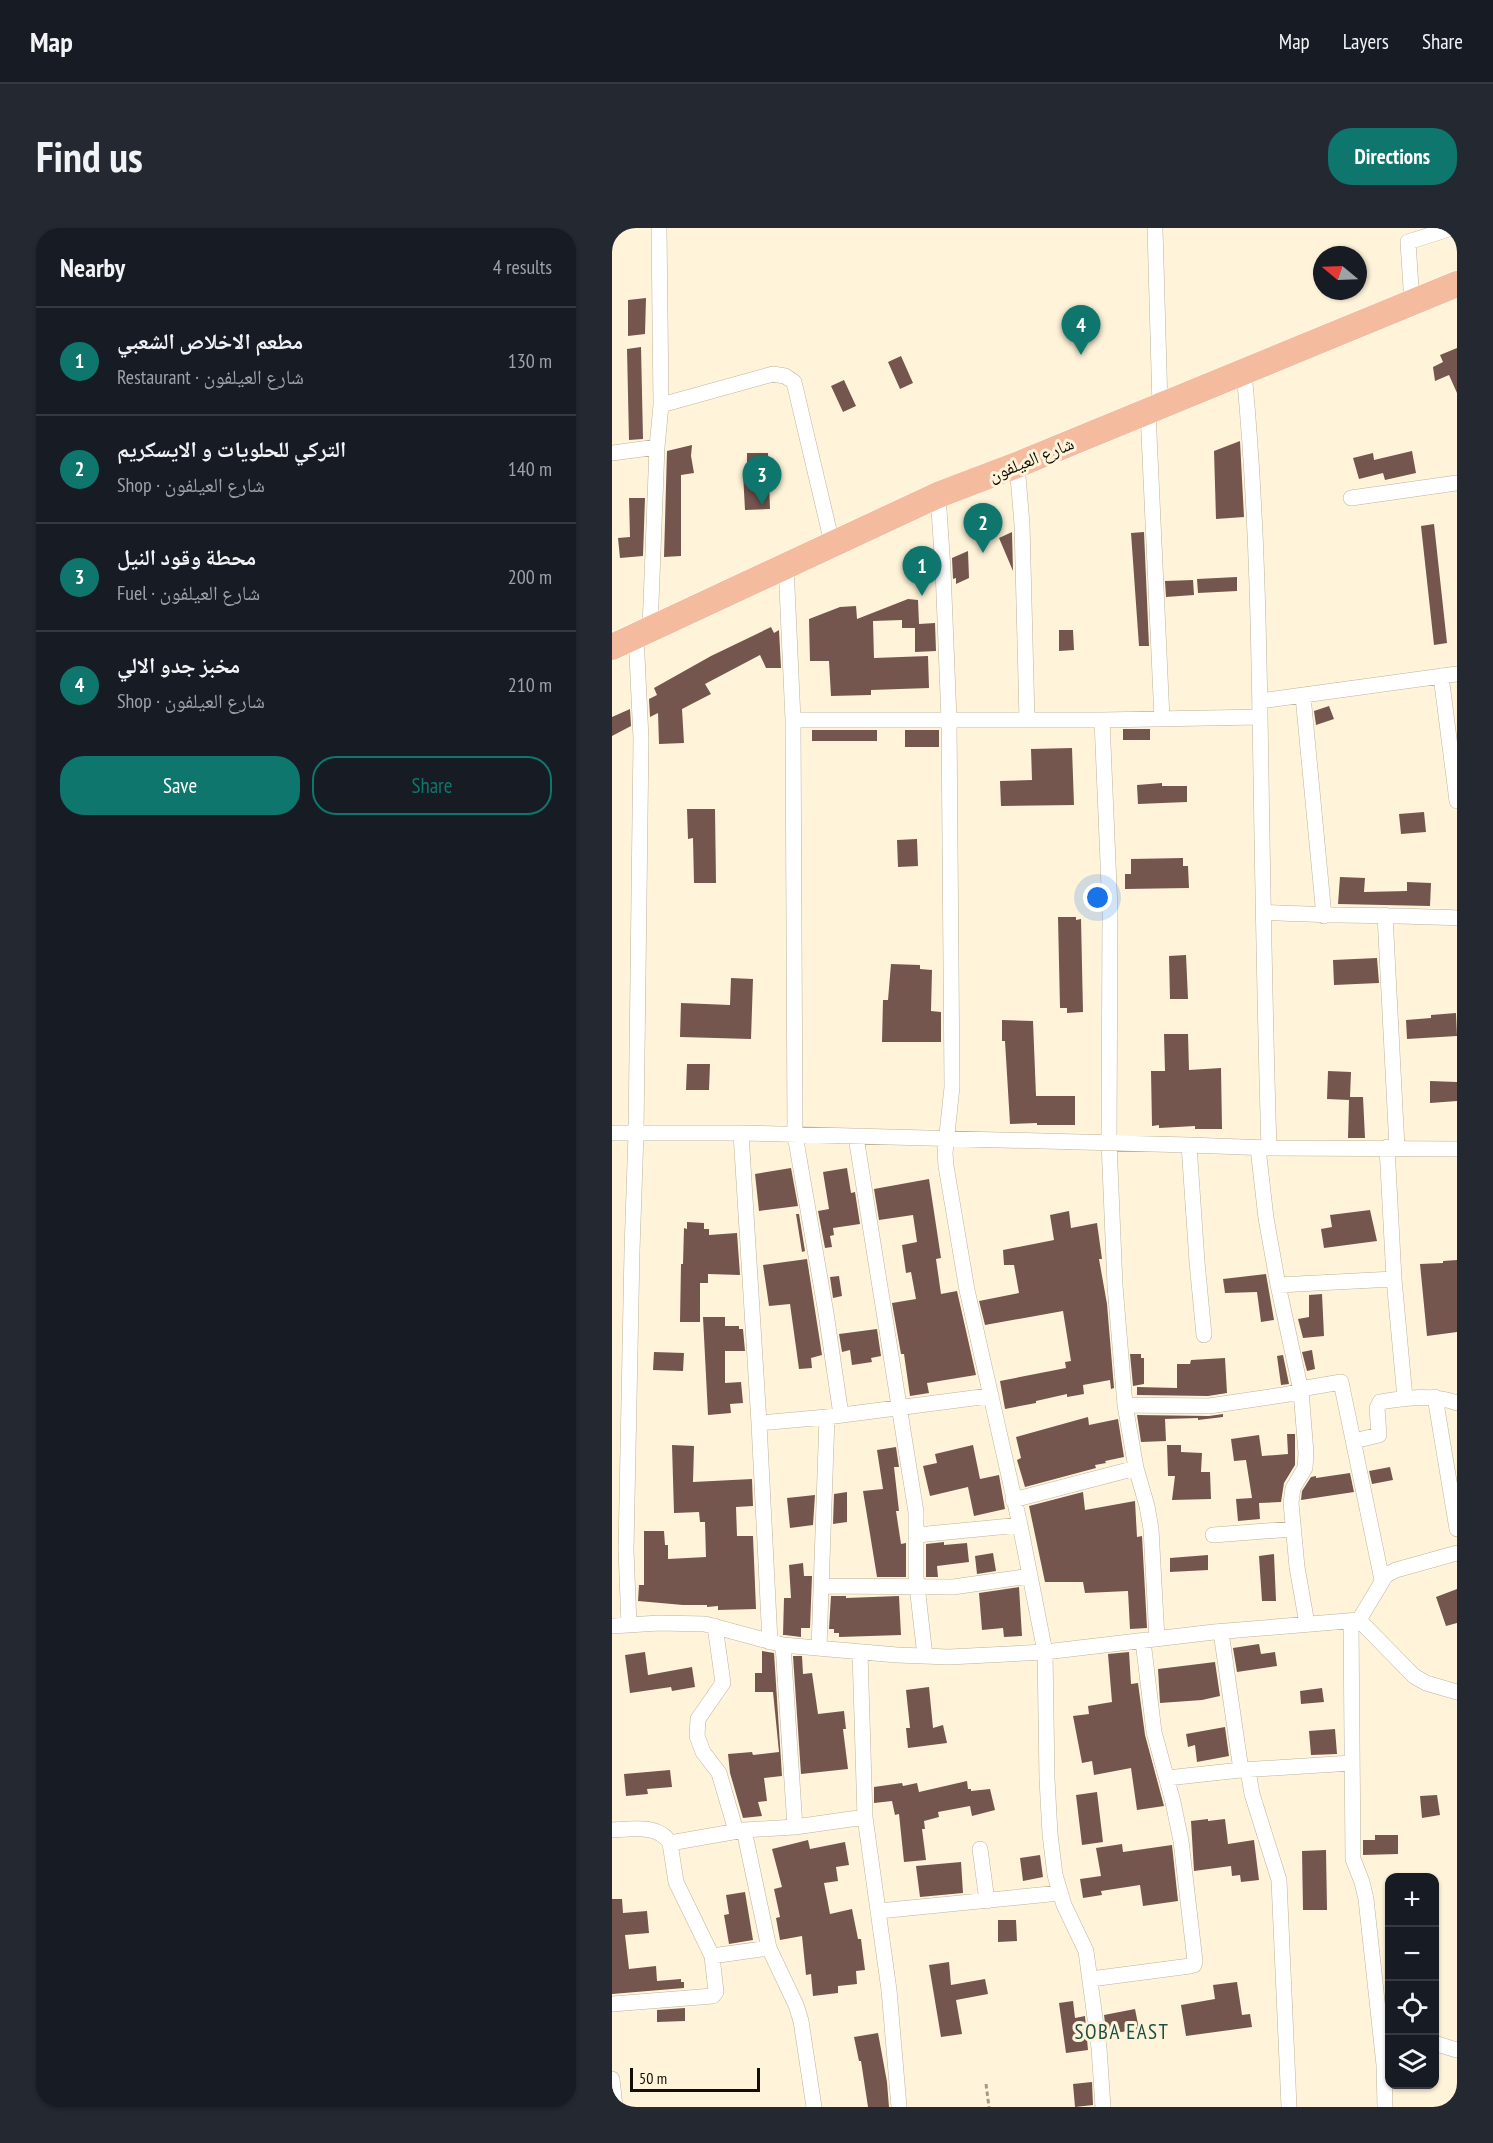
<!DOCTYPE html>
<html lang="en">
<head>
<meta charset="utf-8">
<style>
  body { margin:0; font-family:"PT Sans Narrow","Noto Naskh Arabic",sans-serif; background:#242831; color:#f1f3f6 }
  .controls { position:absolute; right:18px; bottom:18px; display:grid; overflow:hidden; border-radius:12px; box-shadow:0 2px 4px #0004 }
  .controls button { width:54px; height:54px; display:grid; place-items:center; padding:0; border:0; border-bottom:2px solid #363941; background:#171b24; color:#f1f3f6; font:30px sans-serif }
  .compass { position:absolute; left:701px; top:18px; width:54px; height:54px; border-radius:50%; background:#171b24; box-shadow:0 2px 4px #0004; rotate:289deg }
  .scale { position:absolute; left:18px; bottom:15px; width:130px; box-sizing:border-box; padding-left:6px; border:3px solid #120e06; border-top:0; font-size:16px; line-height:21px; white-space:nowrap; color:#120e06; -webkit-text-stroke:4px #fff4da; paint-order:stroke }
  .you { position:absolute; left:486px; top:670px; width:21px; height:21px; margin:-15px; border:4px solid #fff; border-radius:50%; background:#1a73e8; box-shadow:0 0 0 9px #1a73e833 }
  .badge { display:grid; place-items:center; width:39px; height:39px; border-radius:50%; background:#0f766e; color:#fff; font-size:20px; font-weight:700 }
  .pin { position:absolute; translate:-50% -50px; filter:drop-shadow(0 2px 3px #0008) }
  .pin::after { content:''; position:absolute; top:32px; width:21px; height:18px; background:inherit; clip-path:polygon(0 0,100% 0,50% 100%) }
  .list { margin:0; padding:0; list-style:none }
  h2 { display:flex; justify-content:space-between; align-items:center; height:78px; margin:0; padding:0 24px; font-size:26px }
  h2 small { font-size:20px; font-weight:400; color:#9ea1a6 }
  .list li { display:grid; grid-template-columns:39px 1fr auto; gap:18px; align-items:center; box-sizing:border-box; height:108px; padding:0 24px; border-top:2px solid #363941 }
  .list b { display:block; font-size:22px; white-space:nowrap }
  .list p { margin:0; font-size:20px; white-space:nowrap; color:#9ea1a6 }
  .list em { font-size:20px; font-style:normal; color:#9ea1a6 }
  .actions { display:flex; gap:12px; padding:18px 24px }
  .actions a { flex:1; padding:14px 0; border:2px solid #0f766e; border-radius:24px; text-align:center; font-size:21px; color:#0f766e }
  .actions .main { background:#0f766e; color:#fff }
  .icon { flex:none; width:33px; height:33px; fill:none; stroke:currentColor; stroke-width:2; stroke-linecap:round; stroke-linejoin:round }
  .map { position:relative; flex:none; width:845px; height:1879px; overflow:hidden; border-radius:24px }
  header { display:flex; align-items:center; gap:36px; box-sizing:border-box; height:84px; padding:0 30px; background:#171b24; border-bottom:2px solid #363941 }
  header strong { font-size:28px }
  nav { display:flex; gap:33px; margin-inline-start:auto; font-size:21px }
  .intro { display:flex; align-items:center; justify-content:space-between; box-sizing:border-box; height:144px; padding:0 36px }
  h1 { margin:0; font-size:42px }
  .button { padding:15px 27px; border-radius:24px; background:#0f766e; color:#fff; font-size:21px; font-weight:700 }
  main { display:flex; gap:36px; padding:0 36px }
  aside { flex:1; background:#171b24; border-radius:24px; box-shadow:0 2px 4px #0004 }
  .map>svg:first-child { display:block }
  .building { fill:#74564f }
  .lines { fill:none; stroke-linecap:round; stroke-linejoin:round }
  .minor-casing { stroke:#bdb39b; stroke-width:16 }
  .trunk-casing { stroke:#fff; stroke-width:27 }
  .path { stroke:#a39b88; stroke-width:3; stroke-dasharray:4.5 3; stroke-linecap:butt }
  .minor { stroke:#fff; stroke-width:15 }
  .trunk { stroke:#f4bb9e; stroke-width:26 }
  .labels { text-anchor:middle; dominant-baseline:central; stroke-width:6; stroke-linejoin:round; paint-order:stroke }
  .street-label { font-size:18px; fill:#120e06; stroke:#fff4da }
  .quarter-label { font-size:21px; letter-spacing:1.5px; fill:#1a5045; stroke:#fff4da }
</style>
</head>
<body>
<header>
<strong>Map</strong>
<nav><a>Map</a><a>Layers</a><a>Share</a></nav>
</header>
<div class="intro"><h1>Find us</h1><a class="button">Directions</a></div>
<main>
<aside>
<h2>Nearby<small>4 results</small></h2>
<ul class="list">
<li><span class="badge">1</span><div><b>مطعم الاخلاص الشعبي</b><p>Restaurant · شارع العيلفون</p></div><em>130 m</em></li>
<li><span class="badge">2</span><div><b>التركي للحلويات و الايسكريم</b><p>Shop · شارع العيلفون</p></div><em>140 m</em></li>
<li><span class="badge">3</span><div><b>محطة وقود النيل</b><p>Fuel · شارع العيلفون</p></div><em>200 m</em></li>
<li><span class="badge">4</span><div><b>مخبز جدو الالي</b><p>Shop · شارع العيلفون</p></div><em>210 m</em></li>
</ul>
<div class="actions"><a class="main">Save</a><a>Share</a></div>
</aside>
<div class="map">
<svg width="845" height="1879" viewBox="0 0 845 1879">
  <rect width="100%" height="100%" fill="#fff4da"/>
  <path class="building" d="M34,70L33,106L16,108V72Z
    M29,119L31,211L17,212L15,121Z
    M845,120V165L837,147L823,153L821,139L831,134L828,127Z
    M289,128L301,155L288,161L276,134Z
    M232,152L244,178L231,184L219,158Z
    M628,213L632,289L604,291L602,223Z
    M80,217L79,228L82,245L69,247V328L52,329L55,223Z
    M800,223L804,245L773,252L771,245L747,251L741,230L761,225L762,232Z
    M135,225H156L158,281L133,282L131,245L135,244Z
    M17,270H33L31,328L8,330L6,310L18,309Z
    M822,296L835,415L822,417L809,298Z
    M400,304L401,343L387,310Z
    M532,304L537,418H527L519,305Z
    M356,323L357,350L344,356V350L341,351L340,330Z
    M625,349V363L586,365L585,351Z
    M581,352L582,367L554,369L553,353Z
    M296,371L306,372L307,396L323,395L324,423L303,424V400H290V392L261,393L262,430L316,428L317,460L259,462V467L219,468L217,433H198L197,391L228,379L244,378L245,391Z
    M159,399L162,405L167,402L169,440H154L148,427L93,456L99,466L70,481L72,515L47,516L46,485L38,489L37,471L45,467L42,460L99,428Z
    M447,402H461L462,422L447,423Z
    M717,478L722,491L704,497L702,483Z
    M18,481L19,498L0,508V489Z
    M511,501H538V512H511Z
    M200,502H265V513H200Z
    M293,502H327V519H293Z
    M460,520L462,577L389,578L388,553L420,552L419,521Z
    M550,555V558H575V574L526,576L525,557Z
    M75,581H103L104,655H82L81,610L76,611Z
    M812,584L814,604L789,606L787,586Z
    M305,611L306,638L286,639L285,612Z
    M571,630V638H576L577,660L513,661V646H519V631Z
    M728,649L753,650L752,664L795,663V654L819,655L818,678L726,676Z
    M446,689H464V692L469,691L471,784L455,785V780H448Z
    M574,727L576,771H558L557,728Z
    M765,730L767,755L722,757L721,732Z
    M279,736L308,737V741L320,742L319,783L329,784V814H270L271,772H276Z
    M119,750L141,751L139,811L68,809L69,775L118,777Z
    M844,785L845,808L795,811L794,792L819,790V787Z
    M390,792L421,793L424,868H463V897H425V895L398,896L393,813H390Z
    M552,806H576L577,842L609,840L610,901H583V898L547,900V897L540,898L539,843H553Z
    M75,836H98L97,862H74Z
    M716,843L739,844L738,869H751L753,910H736L737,872L715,871Z
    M818,853L845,854V873L818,875Z
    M179,940L186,978L147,983L143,946Z
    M235,940L239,965L243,964L248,996L221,1000L222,1007L218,1008L220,1019L213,1020L206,983L217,981L211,944Z
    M317,951L329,1030L324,1031L329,1066L345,1063L364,1147L315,1155L317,1165L298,1168L292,1126H289L280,1075L304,1071L299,1044L294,1045L290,1017L305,1014L301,987L267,992L262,961Z
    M758,982L765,1013L712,1020L709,1001L720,999L718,987Z
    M457,983L459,1000L485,995L490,1031H487L495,1076L502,1160L499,1161L498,1152L471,1157L472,1166L455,1169V1166L424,1173V1175L393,1181L388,1153L454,1140L453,1134L459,1133L451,1083L373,1097L367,1073L407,1065L402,1037H392L391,1022L442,1012L438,987Z
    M184,986H187L193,1023L190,1024Z
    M75,994L92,995V1001H97V1007L125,1005L128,1047L96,1046V1055H88V1094H68L69,1036H71L72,1000L75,1001Z
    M195,1031L210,1127L199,1130L200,1140L187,1141L178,1076L157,1078L151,1037Z
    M845,1032V1104L815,1108L808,1036L831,1035V1033Z
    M654,1046L662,1092L649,1094L645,1064L613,1065L611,1051Z
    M227,1048L230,1068L221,1070L218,1049Z
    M710,1066L712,1108L691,1110L686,1091L697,1089V1067Z
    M91,1089H113V1098H127V1101H131L133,1123H113V1155L129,1154L131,1175L118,1176L119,1185L96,1187Z
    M265,1101L269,1128L259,1130L260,1134L240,1137L238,1122L230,1124L227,1106Z
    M700,1122L703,1141L695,1143L690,1124Z
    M42,1124L72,1125L71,1143L41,1142Z
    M518,1126H529V1130H532V1156L521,1158Z
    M671,1127L677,1156L669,1157L665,1128Z
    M613,1130L615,1165L596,1168L525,1167V1159L565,1160V1136H578L579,1132Z
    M611,1186V1189L586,1192V1190L553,1191L554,1213L529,1214L525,1187L597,1188Z
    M476,1189L477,1197L506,1191L512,1229L493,1233L494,1235L483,1237L484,1240L413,1259L405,1232L409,1230L404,1209Z
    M675,1206H683V1237L672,1255L669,1274L647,1275L648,1291L626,1293L624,1271L640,1270L634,1232L622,1233L619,1211L647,1207L650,1228L676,1226Z
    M60,1217L82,1218L81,1254L140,1251L141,1278L124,1279L125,1308H141L144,1381L106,1382V1378L95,1379V1377H71L26,1373L27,1357H32V1303H52L53,1317H56V1331L94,1329L93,1294H88L87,1284L62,1285Z
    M361,1217L368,1251L387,1247L393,1281L362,1288L356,1259L318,1268L311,1238L325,1235L323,1226Z
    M555,1217H569V1224L590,1225L589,1244H598L599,1271L560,1272L563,1248H556Z
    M284,1219L287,1239H282L287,1283H284L289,1316L294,1315V1349H265L251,1263L271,1261L265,1222Z
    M778,1239L781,1252L760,1256L757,1243Z
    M738,1245L742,1264L689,1272L690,1263L699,1249L704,1248V1250Z
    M235,1264V1294L221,1296L222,1266Z
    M471,1264L473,1282L523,1273L525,1309L530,1308L535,1400L518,1401L516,1363L473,1365L471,1354H433L417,1278Z
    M203,1267L201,1297L178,1300L175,1270Z
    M332,1314V1317L355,1315L357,1334L325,1338L326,1349H314V1316Z
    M381,1325L384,1343L365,1346L363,1328Z
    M662,1326L664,1373H650L647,1328Z
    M596,1327V1342L558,1344V1330Z
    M191,1335L192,1348H200L198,1400H189V1409L173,1407H171L172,1370H179L177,1337Z
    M407,1359L410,1408L392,1409L391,1400L370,1402L367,1365Z
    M845,1361V1395L834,1398L824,1369Z
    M219,1368H234V1370L287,1368L289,1407L227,1409V1405H222V1401H217Z
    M647,1416L649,1426L663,1424L665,1438L625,1444L621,1420Z
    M150,1423L162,1425L170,1548L152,1550L155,1573L146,1574L150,1588L131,1590L118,1545L116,1526L140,1524L141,1527L167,1524L161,1464H143V1445H150Z
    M33,1424L36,1447L80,1439L83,1459L60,1463L59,1459L18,1465L13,1427Z
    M517,1424L519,1456L526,1455L533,1507L552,1578L525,1582L519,1540L482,1547L480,1533L470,1535L461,1488L477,1486L476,1478L500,1474L496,1426Z
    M181,1428H190L191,1446L200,1445L206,1486L232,1483L234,1501H231L236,1541L189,1546Z
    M603,1434L608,1468L590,1472L548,1475L546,1441Z
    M317,1459L321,1500L331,1497L335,1515L296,1520L294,1500H298L294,1462Z
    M710,1460L712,1474L689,1476L688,1463Z
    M613,1499L617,1528L585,1534L583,1517L576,1519L574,1506Z
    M723,1501L725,1526L699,1527L697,1503Z
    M58,1542L60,1559L35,1561L36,1566L14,1568L12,1546Z
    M355,1553L356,1561H359V1563L378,1561L383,1582L360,1588L358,1578L326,1584L327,1589L312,1593L313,1601H310L314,1632L292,1634L287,1586L283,1587L280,1573L262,1575V1559L290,1555L291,1558L305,1555L307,1564Z
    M485,1564L491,1614L470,1617L464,1567Z
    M825,1567L828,1587L810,1590L808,1568Z
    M596,1591V1593L613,1591L616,1616L642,1612L647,1652L629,1654L628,1647L620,1648L619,1638L582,1643L579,1593Z
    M763,1607H786V1626L751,1627V1612H763Z
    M196,1612L198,1621L233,1614L237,1637L224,1639L226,1653L212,1655L218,1686L240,1681L246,1711H249L253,1742L244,1743L245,1756L226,1758V1765L201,1768L199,1746L194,1747L190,1708L168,1712L164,1690L168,1689L162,1661L170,1659L160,1621Z
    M510,1616L511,1624L560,1617L566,1673L531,1678L528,1657L489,1663L490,1667L471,1670L468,1651L489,1648L484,1620Z
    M714,1622L715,1682H691L690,1623Z
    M428,1627L431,1649L411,1653L408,1630Z
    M349,1634L351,1665L308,1669L304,1638Z
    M133,1664L141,1712L117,1716L112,1687L117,1686L114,1667Z
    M0,1671H10L11,1685L35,1683L37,1705L13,1707L17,1741L44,1738L45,1753L69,1751V1754H72V1760L0,1766Z
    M386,1692H404L405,1713L386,1714Z
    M337,1734L339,1757L373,1751L376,1766L344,1772L350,1806L329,1809L317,1737Z
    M625,1754L630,1787L638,1786L640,1799L574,1808L569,1777L603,1771L601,1757Z
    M461,1773L463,1790L473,1788L476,1822L454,1825L447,1775Z
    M73,1780V1793L45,1794V1782Z
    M523,1781L527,1801L504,1805L503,1801L494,1802L492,1787Z
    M266,1805L275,1854L277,1879H256L249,1833H247L242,1809Z
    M480,1854L481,1877L463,1879L461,1856Z"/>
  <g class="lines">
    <defs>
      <path id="minor" d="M543,0L548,178
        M800,75L796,14L840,0
        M632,144C645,279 647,413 649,548C651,672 653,796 657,920
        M49,177L161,146L173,148L182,154L220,315
        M536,184L550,491
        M0,225L45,219
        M405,237L410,296L415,492
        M326,267L331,341L337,492L340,859L333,925L334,938L355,1062L408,1297L433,1424L435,1551L438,1606L443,1647L452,1677L474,1723L487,1820L491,1879
        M739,270L845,255
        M174,337L181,492H490L648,489
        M38,401L45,219L49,177L47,0
        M829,448L845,573
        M691,468L712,688
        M648,473L845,446
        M181,492L183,907L214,1085L229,1187
        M490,492L498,682L497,914L503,1058L513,1177L524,1240L535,1278L539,1301L545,1411
        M651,684C716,688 780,687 845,690
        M773,687L785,920
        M0,905H129L577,917L657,920L845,921
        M129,905L147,1195L158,1414
        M244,909L304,1284V1349L313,1428
        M577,917L585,1034L592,1107
        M775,919L782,1051L793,1170
        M646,920L654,990L666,1057L689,1163L694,1225L693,1240L681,1260L679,1275L685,1339L695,1396
        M666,1057L782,1051
        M823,1169L845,1301
        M513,1177L597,1178L677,1166L694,1160L729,1154L770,1352
        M147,1195L215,1189L377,1168
        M742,1213L767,1207L765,1180L768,1174C794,1170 819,1166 845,1175
        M401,1272L524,1240
        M305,1307L408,1297
        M601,1307L680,1301
        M209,1358L341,1359L418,1348
        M747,1392L802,1448L814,1455L845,1464
        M739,1393L741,1631L750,1654L754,1671L772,1837L773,1879
        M17,1397L14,1322L20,1023L24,905L29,511L24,407
        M0,1398L47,1395L93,1396L171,1417L285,1427L337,1429L433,1424L602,1404L747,1392L774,1347L784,1342L845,1325
        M103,1398L111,1455L86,1491L85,1508L91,1524L107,1545L124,1603
        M609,1404L629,1542
        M171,1417L183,1599
        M207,1420L215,1189
        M248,1424L253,1589L277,1762L287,1879
        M636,1542L640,1566L667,1652L677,1879
        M555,1550L629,1542L740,1535
        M0,1602C19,1601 47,1596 58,1615L132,1602L157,1720L184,1777L189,1793L202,1879
        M132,1602L183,1599L253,1589
        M368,1621L375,1673
        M267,1683L448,1665
        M100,1728L157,1720
        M479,1751L578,1738L582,1737L583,1733L569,1613L561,1574L542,1504L531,1413
        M0,1776L101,1768L104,1764L100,1728L64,1654L58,1615
        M822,1815L845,1822
        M0,1851L3,1879"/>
      <path id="trunk" d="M0,419L326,267L405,237L845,56"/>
    </defs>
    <use href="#minor" class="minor-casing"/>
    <use href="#trunk" class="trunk-casing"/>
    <path class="path" d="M374,1856L377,1879"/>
    <use href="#minor" class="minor"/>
    <use href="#trunk" class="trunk"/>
  </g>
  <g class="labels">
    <g class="street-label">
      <text transform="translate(419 231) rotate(-22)">شارع العيلفون</text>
    </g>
    <g class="quarter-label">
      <text x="510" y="1803">SOBA EAST</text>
    </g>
  </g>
</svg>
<div class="controls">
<button>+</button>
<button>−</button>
<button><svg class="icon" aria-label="locate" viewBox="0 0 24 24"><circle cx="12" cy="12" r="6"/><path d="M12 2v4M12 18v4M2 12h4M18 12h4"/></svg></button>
<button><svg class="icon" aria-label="layers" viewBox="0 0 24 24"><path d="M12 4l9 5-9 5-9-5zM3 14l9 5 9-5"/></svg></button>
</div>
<svg class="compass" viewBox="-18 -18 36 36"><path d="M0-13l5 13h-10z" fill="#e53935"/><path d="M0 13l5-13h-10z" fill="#9ea1a6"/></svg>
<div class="scale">50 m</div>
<div class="you"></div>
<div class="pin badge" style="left:310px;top:368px">1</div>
<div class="pin badge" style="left:371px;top:325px">2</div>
<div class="pin badge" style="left:150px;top:277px">3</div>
<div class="pin badge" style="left:469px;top:127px">4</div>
</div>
</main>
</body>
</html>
